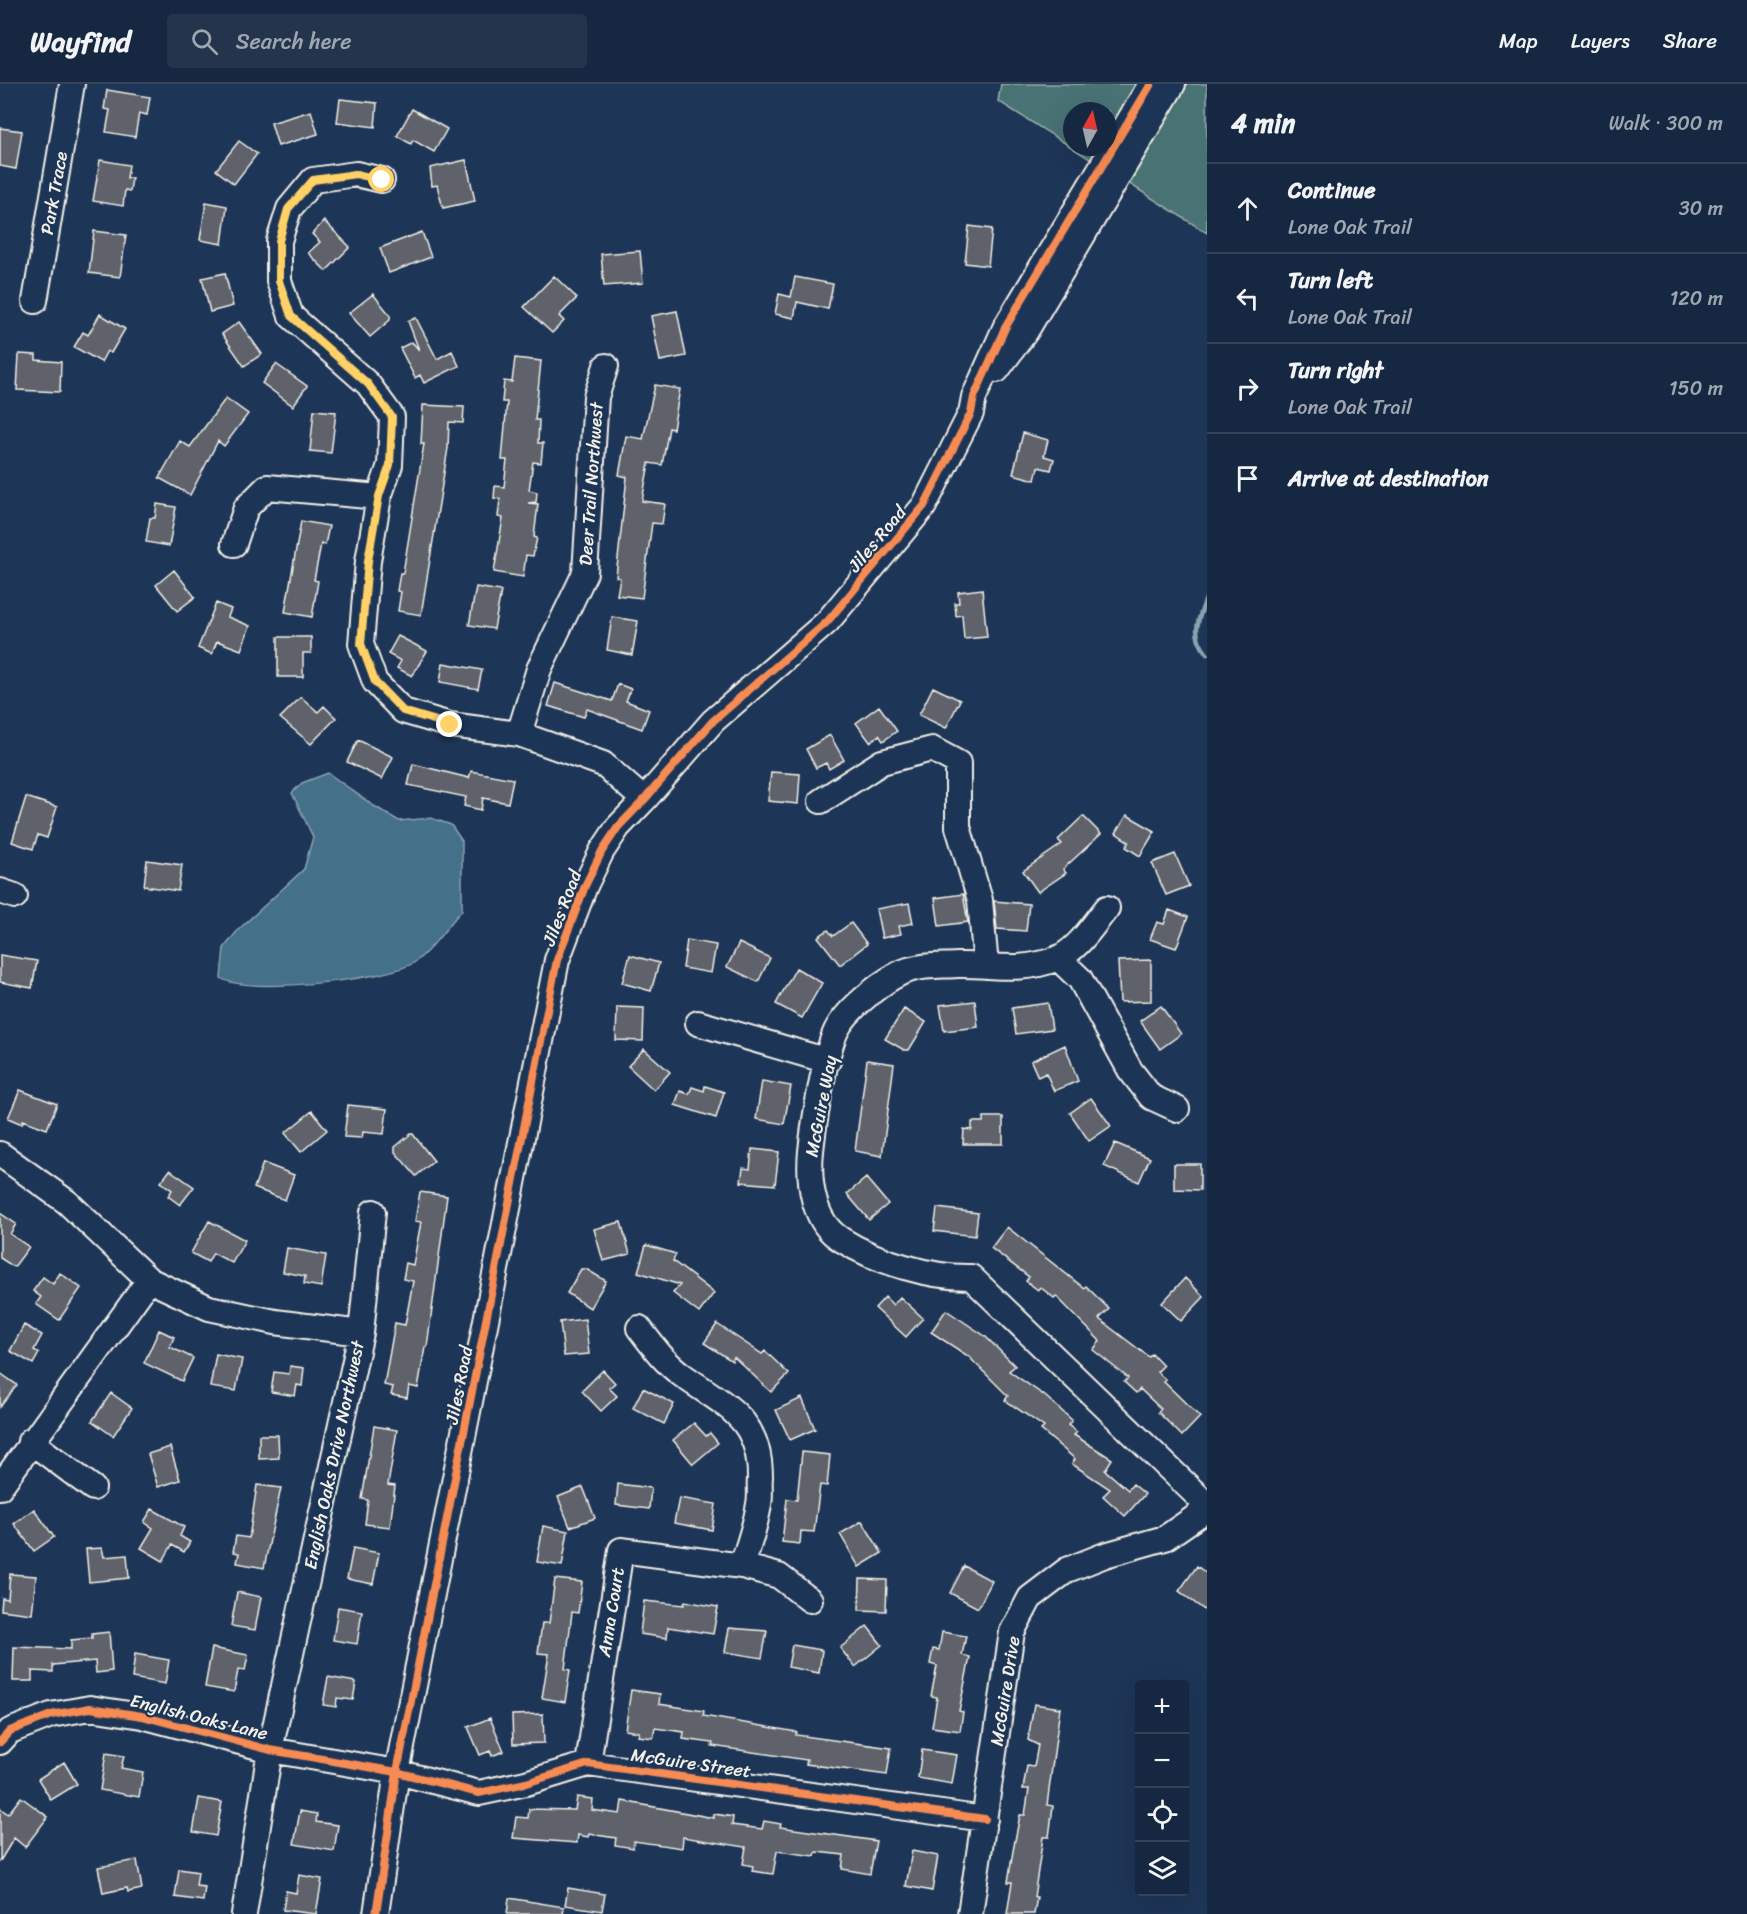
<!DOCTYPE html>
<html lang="en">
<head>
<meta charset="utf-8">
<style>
  body { margin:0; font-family:Sriracha,sans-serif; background:#23344c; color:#f1f3f6 }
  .controls { position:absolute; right:18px; bottom:18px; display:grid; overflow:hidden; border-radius:6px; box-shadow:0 6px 24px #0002 }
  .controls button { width:54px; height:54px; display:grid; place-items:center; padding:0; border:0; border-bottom:2px solid #35445a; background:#162841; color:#f1f3f6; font:30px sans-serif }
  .compass { position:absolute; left:1063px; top:18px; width:54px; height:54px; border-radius:50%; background:#162841; box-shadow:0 6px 24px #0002; rotate:8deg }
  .stop { position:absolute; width:18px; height:18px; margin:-14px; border:4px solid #ffd166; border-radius:50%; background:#fff }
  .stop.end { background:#ffd166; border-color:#fff; box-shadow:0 2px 6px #0008 }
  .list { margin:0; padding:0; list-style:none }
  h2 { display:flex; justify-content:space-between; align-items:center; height:78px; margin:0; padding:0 24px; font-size:26px }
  h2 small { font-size:20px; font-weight:400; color:#9ea6b1 }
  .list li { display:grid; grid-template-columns:39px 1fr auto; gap:18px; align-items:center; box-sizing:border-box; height:90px; padding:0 24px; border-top:2px solid #35445a }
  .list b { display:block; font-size:22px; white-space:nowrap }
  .list p { margin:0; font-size:20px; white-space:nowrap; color:#9ea6b1 }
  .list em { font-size:20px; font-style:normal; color:#9ea6b1 }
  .icon { flex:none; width:33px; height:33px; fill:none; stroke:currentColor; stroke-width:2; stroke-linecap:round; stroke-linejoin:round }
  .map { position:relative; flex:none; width:1207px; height:1830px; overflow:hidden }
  header { display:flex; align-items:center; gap:36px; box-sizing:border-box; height:84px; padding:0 30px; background:#162841; border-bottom:2px solid #35445a }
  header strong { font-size:28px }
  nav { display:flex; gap:33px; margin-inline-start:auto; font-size:21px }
  .search { width:420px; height:54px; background:#23344c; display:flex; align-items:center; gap:15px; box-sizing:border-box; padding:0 21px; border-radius:6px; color:#9ea6b1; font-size:22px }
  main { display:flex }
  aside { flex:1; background:#162841 }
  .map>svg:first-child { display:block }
  .green { fill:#4a7275; stroke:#9fb2ae; stroke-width:1.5; fill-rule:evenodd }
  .water { fill:#446f8a; stroke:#8aa3b0; stroke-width:1.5 }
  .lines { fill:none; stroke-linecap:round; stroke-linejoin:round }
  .stream { stroke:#8aa3b0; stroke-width:4.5 }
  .building { fill:#5f626a; stroke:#f4f1e8; stroke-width:1.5 }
  .minor-casing { stroke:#f4f1e8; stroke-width:28 }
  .minor { stroke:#1d3557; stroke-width:24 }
  .cycleway-casing { stroke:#1d3557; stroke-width:11 }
  .cycleway { stroke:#f68b52; stroke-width:8 }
  .route { stroke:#ffd166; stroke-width:8 }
  .labels { text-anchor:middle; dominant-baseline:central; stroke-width:4.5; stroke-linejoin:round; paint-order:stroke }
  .street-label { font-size:18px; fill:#f4f1e8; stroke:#1d3557 }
</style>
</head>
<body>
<header>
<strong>Wayfind</strong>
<div class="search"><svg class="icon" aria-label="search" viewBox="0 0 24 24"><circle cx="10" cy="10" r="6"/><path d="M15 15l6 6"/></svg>Search here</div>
<nav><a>Map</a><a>Layers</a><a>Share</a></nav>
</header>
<main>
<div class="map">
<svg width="1207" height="1830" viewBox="0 0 1207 1830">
  <rect width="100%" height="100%" fill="#1d3557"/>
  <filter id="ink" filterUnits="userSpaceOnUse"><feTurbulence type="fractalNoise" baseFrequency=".0167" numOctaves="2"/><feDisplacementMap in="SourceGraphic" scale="12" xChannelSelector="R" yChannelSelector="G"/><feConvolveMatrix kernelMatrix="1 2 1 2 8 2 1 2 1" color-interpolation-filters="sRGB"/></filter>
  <g filter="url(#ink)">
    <path class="green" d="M1001,0H1207V149L998,17ZM1072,27H1108V63H1072Z"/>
    <path class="water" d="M328,689L374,722L399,737L431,734L451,741L462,757V826C447,842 433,865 415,878C390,896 244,911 221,894L224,864L238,846L304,785L313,753L292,709L302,699Z"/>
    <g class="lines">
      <path class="stream" d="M1207,512C1198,537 1190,548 1207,570"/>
    </g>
    <path class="building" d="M107,6L150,13L147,31L139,29L135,53L106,48L110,26L104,25Z
      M340,15L377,19L375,43L337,38Z
      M412,25L447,45L434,68L413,56L411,60L397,52Z
      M311,27L318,50L278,62L271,39Z
      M0,44L22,47L16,85L0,82Z
      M239,57L257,70L234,100L216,86Z
      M100,76L129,81L127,94H132L130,107L125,106L123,122L93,117Z
      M466,76L475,117L443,124L437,101L432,102L430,84Z
      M206,118L227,122L222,160L200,156Z
      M324,137L350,163L326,187L308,169L320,158L312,150Z
      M969,142L992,145L988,182L965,179Z
      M94,147L126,151L120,193L89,189Z
      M422,148L431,173L389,189L380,164Z
      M640,167L643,199L604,202L601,170Z
      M225,189L233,222L210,228L202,194Z
      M554,192L577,214L559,232L564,237L552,249L524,223Z
      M795,193L833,200L828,225L797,218L794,234L775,230L779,210L791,213Z
      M373,210L390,231V236L370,253L349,229Z
      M677,227L686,272L660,277L651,232Z
      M100,230L125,245L111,269L107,267L101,278L74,263L83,248L88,251Z
      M416,234L437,275L452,267L459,282L424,299L420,291L415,294L400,264L412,258L419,266L408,237Z
      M239,238L262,270L244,282L222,250Z
      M19,270L36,271V276L61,278L60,308L17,306Z
      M515,274L541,277L535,336H539L538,359H543L541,379L533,378L529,406L537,408L536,418L528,419L538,420L534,453L537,454L533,472L526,471L523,493L494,488L503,434L498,433L500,415L494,414L495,402L504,403L507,376H502L507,318H502L504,297L512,298Z
      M276,280L307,302L293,322L262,299Z
      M655,301L680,305L673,345L669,344L662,381L649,379L642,417L665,420L662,440L652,439L642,514L617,511L620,494L616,493L627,393L619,391L626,352L643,355Z
      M226,314L248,330L224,362L218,357L190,411L159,394L180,357L190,363Z
      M423,321L464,323L463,339L449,338L448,364L421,531L398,527L401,508L397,507L400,489H403L424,360H421Z
      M314,326L336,328L331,369L310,367Z
      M1023,349L1048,356L1044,372L1054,375L1051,386L1038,383L1035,396L1013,390Z
      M157,420L176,423L169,462L146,458L150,434H155Z
      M301,437L329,442L325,461L321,460L314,496L318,497L312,533L285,528Z
      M174,486L195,513L177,527L156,501Z
      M476,503L501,507L494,545L469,541Z
      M982,505L987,553L964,555L962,531L956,532L955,519H959L958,508Z
      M216,519L231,525L228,533L250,542L241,566L217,557L212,570L198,564Z
      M612,533L638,537L632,571L607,566Z
      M398,552L427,567L412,592L397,584L401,577L388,570Z
      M278,553H311V569H303V593H278Z
      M443,579L482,586L478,605L440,598Z
      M555,599L612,617L618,600L631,605L626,617L649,626L642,645L587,625L584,633L548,622Z
      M933,603L960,616L946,644L919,631Z
      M301,613L318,628L324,622L336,634L311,660L280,634Z
      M879,622L897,647L883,657L879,651L870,658L856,639Z
      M830,651L844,676L829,685L826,679L816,684L806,665Z
      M358,656L393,673L382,695L347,678Z
      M413,680L469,694L471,687L513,695L508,719L483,714L481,726L464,722L466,713L408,701Z
      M771,688L800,690L798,720L768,717Z
      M26,713L57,723L47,754L38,751L33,765L12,758Z
      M1127,731L1155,747L1140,772L1126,763L1129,758L1116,749Z
      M1083,732L1101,750L1063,785L1066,789L1038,808L1023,787L1062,760L1058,756Z
      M1175,770L1189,802L1166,811L1152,779Z
      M147,776L182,781L178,807L144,802Z
      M963,810L968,838L939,842L935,814Z
      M994,817L1029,820L1026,847L997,845Z
      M909,819L913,839L899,842L901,850L882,854L876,825Z
      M1169,826L1188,833L1176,864L1150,855L1157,838L1164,840Z
      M851,839L867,860L840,881L818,853L828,846L833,852Z
      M687,856L716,861L711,889L683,884Z
      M739,859L770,874L758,898L727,883Z
      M0,871L37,877L32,904L0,898Z
      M630,871L659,879L651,907L622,899Z
      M1151,876V917L1120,918L1118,877Z
      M796,884L822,899L802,934L776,920Z
      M975,917L978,943L944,947L940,921Z
      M1048,919L1052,945L1016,950L1012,924Z
      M1161,922L1181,950L1160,965L1140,937Z
      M617,923L644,924L643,957L616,956Z
      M904,925L926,938L909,966H904L885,955Z
      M1065,961L1078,997L1054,1007L1046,989L1038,993L1031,977Z
      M644,965L670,988L654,1006L628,982Z
      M867,976L894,980L882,1072L855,1067Z
      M762,997L791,1002L784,1040L756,1035Z
      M705,1002L724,1008L716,1034L675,1021L680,1007L689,1010L692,1003L704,1007Z
      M20,1006L57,1020L47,1045L23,1036L22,1040L8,1034Z
      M1091,1014L1111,1042L1089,1057L1070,1029Z
      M348,1021L387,1025L384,1050L363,1048L362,1054L344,1053Z
      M312,1027L327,1046L301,1068L285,1049Z
      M984,1033H1003V1060H963L964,1045L972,1046V1038H983Z
      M412,1049L434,1077L416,1092L395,1068V1063Z
      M1115,1059L1150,1074L1139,1098L1104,1082Z
      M752,1065L779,1068L775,1101L741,1098L743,1084L750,1085Z
      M263,1079L294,1091L285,1116L254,1104Z
      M1174,1080H1200V1106L1174,1105Z
      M170,1086L194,1103L180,1121L168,1112L172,1106L161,1098Z
      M866,1094L888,1120L869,1136L847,1110Z
      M420,1108L447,1112L427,1263H425L418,1304L409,1302L407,1314L391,1311L393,1303L384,1301L395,1239L405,1241L413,1197L403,1195L406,1179L413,1181L421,1138L415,1137Z
      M937,1124L978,1129L975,1152L934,1147Z
      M0,1129L16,1140L10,1150L29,1163L14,1183L0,1174Z
      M209,1137L245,1156L232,1179L213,1169L208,1178L191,1169Z
      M621,1138L630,1170L603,1177L594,1145Z
      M1007,1143L1084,1204L1086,1202L1109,1225L1099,1235L1149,1273L1152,1270L1163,1282L1157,1288L1166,1296L1164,1298L1200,1333L1182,1352L1158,1328L1161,1325L1140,1305L1136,1309L1124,1298L1128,1294L1093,1266L1100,1257L1056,1212L1054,1214L1040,1203L1038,1206L1026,1197L1029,1193L991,1164Z
      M646,1161L676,1170L673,1177L714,1209L699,1229L673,1209L680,1201L638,1188Z
      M287,1164L326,1171L321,1203L304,1200L305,1192L283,1188Z
      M581,1185H586L606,1197L590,1224L567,1209Z
      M60,1189L81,1204L59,1236L36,1220L41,1213L33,1207L43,1193L53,1200Z
      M1185,1194L1204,1213L1181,1237L1162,1219Z
      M885,1213L893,1221L900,1213L923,1234L906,1253L875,1224Z
      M946,1226L985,1252L1015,1282L1009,1287L1045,1312L1072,1336L1068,1341L1077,1348L1074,1351L1112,1375L1105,1386L1128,1406L1133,1400L1145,1410L1125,1432L1103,1412L1110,1405L1072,1380L1075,1375L1041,1346L1044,1343L1005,1316L1008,1312L968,1272L931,1248Z
      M585,1235L589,1270L564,1272L560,1238Z
      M717,1240L762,1270L765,1267L789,1290L771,1308L734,1273L732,1277L704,1259Z
      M24,1241L42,1251L34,1266L39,1269L33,1280L10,1267Z
      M159,1246L174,1253L170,1263L193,1274L182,1297L144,1279Z
      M216,1270L242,1275L236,1307L210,1303Z
      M290,1282L304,1284L302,1302L297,1301L295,1312L271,1308L274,1288L289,1290Z
      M603,1286L615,1299L609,1304L617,1312L601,1327L582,1307Z
      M0,1289L17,1301L0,1323Z
      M643,1304L674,1320L664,1340L633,1324Z
      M111,1309L132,1324L113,1352L92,1337Z
      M802,1314L815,1345L790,1356L776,1326Z
      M694,1339L706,1352L710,1349L718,1359L693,1380L673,1356Z
      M374,1342L397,1346L388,1401L395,1402L390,1443L365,1440L368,1416L362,1415Z
      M259,1351H278L279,1374L259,1375Z
      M170,1363L180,1396L158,1403L148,1370Z
      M802,1368L830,1371L827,1402L820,1401L814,1448L801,1447L800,1460L782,1458L787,1415L797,1416Z
      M618,1400L651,1404L649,1425L616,1421Z
      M257,1401L281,1404L264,1484L237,1479L239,1469L233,1468L236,1452L249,1454Z
      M583,1403L595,1434L570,1443L558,1413Z
      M679,1414L716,1420L712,1446L674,1439Z
      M34,1425L54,1453L34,1467L14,1440Z
      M152,1425L184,1443L180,1452L190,1458L184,1468L172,1461L163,1477L141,1464L153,1444L144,1438Z
      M862,1437L882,1469L859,1483L840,1450Z
      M543,1442L568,1447L562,1482L537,1478Z
      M102,1464L104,1473L127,1471L129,1494L89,1498L86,1465Z
      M353,1464L379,1469L373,1500L347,1495Z
      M964,1482L992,1497L978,1524L950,1509Z
      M1197,1482L1207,1490V1528L1179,1507Z
      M10,1490L36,1492L32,1530L1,1526L2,1514L8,1515Z
      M555,1495L582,1498L578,1529L572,1528L565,1585L570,1586L565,1618L542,1614L549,1570L538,1569L542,1539H549Z
      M860,1495L887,1496L886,1527L859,1526Z
      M237,1508L261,1513L255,1546L231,1542Z
      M644,1517L684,1521L685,1517L718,1523L713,1550L668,1543L667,1554L640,1550Z
      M338,1523L362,1527L357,1560L333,1556Z
      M867,1542L882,1561L855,1583L840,1564Z
      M729,1544L767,1547L762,1574L725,1568Z
      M109,1548L112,1587L96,1589L95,1577L53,1581V1588L32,1587V1597H13L14,1563L71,1565V1556L92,1554V1550Z
      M942,1548L966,1552L962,1571L970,1573L959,1627L963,1628L960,1647L932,1643L937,1613L931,1612L937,1582L930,1580L933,1565L939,1566Z
      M792,1561L822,1566L819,1589L788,1583Z
      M212,1564L248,1571L245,1587L238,1586L234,1608L205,1603Z
      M135,1570L169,1576L165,1600L132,1594Z
      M328,1593L356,1598L353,1616L337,1614L336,1623L323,1621Z
      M631,1606L660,1610L659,1620L704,1627L703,1632L797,1648L796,1651L891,1664L887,1691L806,1680L807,1676L712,1662L713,1659L683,1655L684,1648L655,1644L653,1654L638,1652L639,1648L625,1646Z
      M1034,1620L1060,1624L1047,1721L1053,1722L1049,1753H1043L1034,1813H1037L1034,1830H1007L1012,1798H1008L1013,1767L1020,1731H1025L1029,1705H1023L1027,1682L1034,1683L1038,1661L1028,1656Z
      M543,1630L544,1659L513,1660L512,1631Z
      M490,1634L504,1667L492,1672L490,1667L480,1671L468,1643Z
      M922,1666L957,1671L952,1700L918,1694Z
      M106,1669L124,1672L121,1684L143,1688L139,1713L100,1706Z
      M64,1678L77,1700L51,1716L38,1695Z
      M21,1713L48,1733L25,1763L14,1754L0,1777V1724L8,1730Z
      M577,1713L593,1715L592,1726L620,1730L622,1717L714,1734V1730L733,1733L732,1741L762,1745L764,1737L781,1740L780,1743L876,1757L870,1790L842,1785L844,1771L816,1768L815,1772L777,1767L773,1790L752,1787L753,1782L743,1780L746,1763L683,1753L682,1764L634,1757L633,1764L615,1761L616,1754L589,1750L588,1753L578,1751L577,1759L513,1754L516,1733L528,1734L529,1725L575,1726Z
      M199,1714L222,1718L216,1752L193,1748Z
      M300,1727L317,1730L316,1738L338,1741L334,1767L294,1760Z
      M912,1767L938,1772L932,1807L906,1802Z
      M137,1776L142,1805L128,1808L127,1804L103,1809L98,1783Z
      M179,1785L198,1788L196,1802L205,1803L203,1817L175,1813Z
      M299,1791L322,1795L316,1830L283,1826L286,1807L296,1809Z
      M568,1804L605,1810L602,1827L565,1821Z
      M509,1814L564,1823L563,1830H507Z"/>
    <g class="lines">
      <defs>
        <path id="minor" d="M382,96L356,90L313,96L289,125L279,157V197L291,232L368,300L392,333L390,381L379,413L368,477L361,560L375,598L403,627L450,641L519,650L603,680L644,716
          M35,217L72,0
          M997,286L1026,247L1173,0
          M234,460L246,424L267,403L379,413
          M519,650L539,585L585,489L596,313L606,282
          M821,717L882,678L932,665L958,679V743L980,816L986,882
          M0,807L15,812
          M1107,824C1092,842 1078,866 1056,875C1019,889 993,880 957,881C942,882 926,881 912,885C889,890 846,926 836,947C824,973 814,1038 811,1067C808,1098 813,1139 842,1156C875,1177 931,1194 971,1193L1207,1421
          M1058,874L1080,895L1130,986L1151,1013L1177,1025
          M698,939L828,977
          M0,1070L67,1118L149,1196L209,1224L275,1238L361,1249
          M639,1244C652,1261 664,1278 682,1291C725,1322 760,1333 760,1393C759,1402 761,1412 759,1420C756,1441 748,1462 742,1482
          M30,1357L93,1404
          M0,1403L149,1196
          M0,1658L10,1647L51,1631L90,1624L142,1632L270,1666L397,1688L479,1709L526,1699L588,1680L985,1735
          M588,1680L621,1466L742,1482L779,1492L810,1516
          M244,1830L270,1666L361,1249L373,1128
          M376,1830L397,1688L557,876L585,802L602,767L618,743L644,716L713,637L827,538L924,422L971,329L974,313L1005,244L1151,0
          M970,1830L1012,1548L1030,1514L1067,1486L1105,1471L1165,1454L1207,1425"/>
      </defs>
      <use href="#minor" class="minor-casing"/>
      <use href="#minor" class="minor"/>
      <defs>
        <path id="cycleway" d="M0,1658L10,1647L51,1631L90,1624L142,1632L270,1666L397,1688L479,1709L526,1699L588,1680L985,1735
          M376,1830L397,1688L557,876L585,802L602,767L618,743L644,716L713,637L827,538L924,422L971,329L974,313L1005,244L1151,0"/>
      </defs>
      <use href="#cycleway" class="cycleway-casing"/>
      <use href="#cycleway" class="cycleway"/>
    </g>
  </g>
  <g class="lines" filter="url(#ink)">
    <path class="route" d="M382,96L356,90L313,96L288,125L279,157V197L291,232L368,300L392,333L390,381L379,412L368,477L361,560L375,598L403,627L450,641"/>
  </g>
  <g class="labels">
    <g class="street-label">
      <text transform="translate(54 109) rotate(-80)">Park Trace</text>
      <text transform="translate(591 400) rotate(-86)">Deer Trail Northwest</text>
      <text transform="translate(877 455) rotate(-50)">Jiles Road</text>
      <text transform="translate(562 824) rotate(-69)">Jiles Road</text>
      <text transform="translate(821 1022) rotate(-79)">McGuire Way</text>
      <text transform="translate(459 1301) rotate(-79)">Jiles Road</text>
      <text transform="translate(334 1371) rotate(-78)">English Oaks Drive Northwest</text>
      <text transform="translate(611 1528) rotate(-81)">Anna Court</text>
      <text transform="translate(1005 1607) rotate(-81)">McGuire Drive</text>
      <text transform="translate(199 1633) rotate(14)">English Oaks Lane</text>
      <text transform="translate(691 1679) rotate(8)">McGuire Street</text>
    </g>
  </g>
</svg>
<div class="controls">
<button>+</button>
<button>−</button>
<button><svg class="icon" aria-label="locate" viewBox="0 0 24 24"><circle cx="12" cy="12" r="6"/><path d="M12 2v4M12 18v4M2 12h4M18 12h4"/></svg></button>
<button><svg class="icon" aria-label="layers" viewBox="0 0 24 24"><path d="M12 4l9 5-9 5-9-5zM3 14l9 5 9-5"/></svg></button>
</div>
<svg class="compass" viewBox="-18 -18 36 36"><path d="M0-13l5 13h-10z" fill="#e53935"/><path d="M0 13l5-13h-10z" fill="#9ea6b1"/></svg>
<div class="stop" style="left:382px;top:96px"></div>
<div class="stop end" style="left:450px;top:641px"></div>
</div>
<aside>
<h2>4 min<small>Walk · 300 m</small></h2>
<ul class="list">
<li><svg class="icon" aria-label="ahead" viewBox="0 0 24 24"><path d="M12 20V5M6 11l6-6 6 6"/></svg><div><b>Continue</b><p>Lone Oak Trail</p></div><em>30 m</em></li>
<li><svg class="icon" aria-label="left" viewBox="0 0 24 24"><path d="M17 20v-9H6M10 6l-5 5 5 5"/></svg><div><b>Turn left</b><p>Lone Oak Trail</p></div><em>120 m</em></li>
<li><svg class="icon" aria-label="right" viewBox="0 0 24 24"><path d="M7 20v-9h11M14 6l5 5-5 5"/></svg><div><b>Turn right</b><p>Lone Oak Trail</p></div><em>150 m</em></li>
<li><svg class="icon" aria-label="arrive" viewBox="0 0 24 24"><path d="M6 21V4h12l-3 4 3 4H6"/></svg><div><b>Arrive at destination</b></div></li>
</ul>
</aside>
</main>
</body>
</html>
